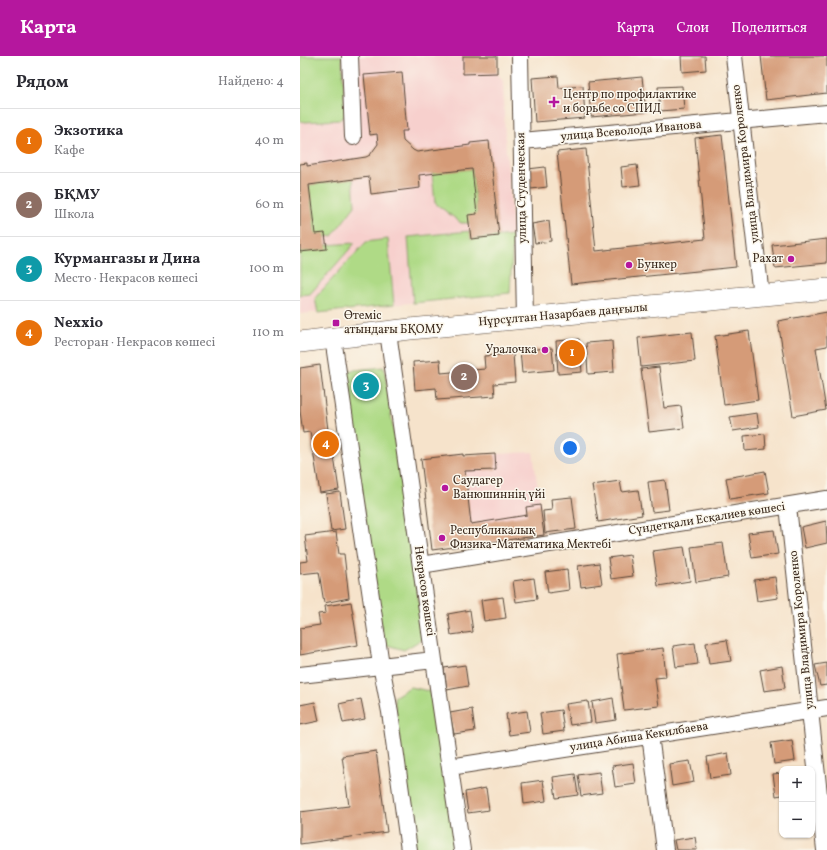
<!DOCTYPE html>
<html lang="ru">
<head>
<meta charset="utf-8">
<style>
  body { margin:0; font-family:Vollkorn,serif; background:#f2f2f3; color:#2b2b33 }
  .controls { position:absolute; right:12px; bottom:12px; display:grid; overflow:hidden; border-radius:8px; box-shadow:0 1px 3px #0004 }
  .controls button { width:36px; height:36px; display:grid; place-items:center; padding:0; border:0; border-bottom:1px solid #e1e1e2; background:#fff; color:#2b2b33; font:20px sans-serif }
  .you { position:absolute; left:270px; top:392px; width:14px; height:14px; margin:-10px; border:3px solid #fff; border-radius:50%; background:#1a73e8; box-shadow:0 0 0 6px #1a73e833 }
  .badge { display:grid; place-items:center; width:26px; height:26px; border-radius:50%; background:#b5179e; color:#fff; font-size:13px; font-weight:700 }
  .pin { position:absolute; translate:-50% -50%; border:2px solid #fff; box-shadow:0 1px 4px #0006 }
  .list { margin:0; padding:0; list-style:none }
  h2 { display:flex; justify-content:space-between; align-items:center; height:52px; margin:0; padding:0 16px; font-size:17px }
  h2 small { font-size:13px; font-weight:400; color:#7c7c81 }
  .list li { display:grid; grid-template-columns:26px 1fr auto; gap:12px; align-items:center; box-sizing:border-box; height:64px; padding:0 16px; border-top:1px solid #e1e1e2 }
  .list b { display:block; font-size:15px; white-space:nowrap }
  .list p { margin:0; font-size:13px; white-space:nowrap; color:#7c7c81 }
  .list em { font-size:13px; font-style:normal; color:#7c7c81 }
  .map { position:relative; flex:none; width:527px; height:794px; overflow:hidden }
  header { display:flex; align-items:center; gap:24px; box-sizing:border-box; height:56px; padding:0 20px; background:#b5179e; color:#fff }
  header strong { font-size:19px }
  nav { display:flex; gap:22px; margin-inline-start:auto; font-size:14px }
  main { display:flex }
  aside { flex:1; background:#fff }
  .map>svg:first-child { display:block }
  .built { fill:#f7d0cd }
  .green { fill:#afda86; stroke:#758252 }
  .building { fill:#d59b78 }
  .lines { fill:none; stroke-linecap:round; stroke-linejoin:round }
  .minor-casing { stroke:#574638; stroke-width:18 }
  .major-casing { stroke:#574638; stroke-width:22 }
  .minor { stroke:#fff; stroke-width:16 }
  .major { stroke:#fff; stroke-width:21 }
  .poi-dot { fill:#b5179e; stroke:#fbf7ec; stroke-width:1.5 }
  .labels { text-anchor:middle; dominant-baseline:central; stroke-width:3; stroke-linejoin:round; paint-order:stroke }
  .poi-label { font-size:12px; fill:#3b2a1e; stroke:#fbf7ec; text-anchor:start }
  .street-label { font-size:12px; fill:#3b2a1e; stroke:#fbf7ec }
</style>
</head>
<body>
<header>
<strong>Карта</strong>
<nav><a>Карта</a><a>Слои</a><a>Поделиться</a></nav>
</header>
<main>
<aside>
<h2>Рядом<small>Найдено: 4</small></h2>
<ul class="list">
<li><span class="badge" style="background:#e8710a">1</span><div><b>Экзотика</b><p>Кафе</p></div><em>40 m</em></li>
<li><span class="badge" style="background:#8d6e63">2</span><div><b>БҚМУ</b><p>Школа</p></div><em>60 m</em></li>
<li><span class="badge" style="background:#0f9aa8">3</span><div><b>Курмангазы и Дина</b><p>Место · Некрасов көшесі</p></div><em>100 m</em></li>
<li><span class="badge" style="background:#e8710a">4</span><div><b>Nexxio</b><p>Ресторан · Некрасов көшесі</p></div><em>110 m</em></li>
</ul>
</aside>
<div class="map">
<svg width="527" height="794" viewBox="0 0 527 794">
  <rect width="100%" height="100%" fill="#fbf7ec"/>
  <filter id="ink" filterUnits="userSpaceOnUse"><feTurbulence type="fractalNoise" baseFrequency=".025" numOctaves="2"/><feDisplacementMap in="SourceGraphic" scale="8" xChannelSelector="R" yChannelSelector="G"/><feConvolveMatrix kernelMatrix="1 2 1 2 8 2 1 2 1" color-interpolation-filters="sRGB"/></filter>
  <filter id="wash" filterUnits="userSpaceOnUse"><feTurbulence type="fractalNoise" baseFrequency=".012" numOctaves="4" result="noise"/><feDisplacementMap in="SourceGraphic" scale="16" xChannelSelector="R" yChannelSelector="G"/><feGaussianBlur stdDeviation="0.9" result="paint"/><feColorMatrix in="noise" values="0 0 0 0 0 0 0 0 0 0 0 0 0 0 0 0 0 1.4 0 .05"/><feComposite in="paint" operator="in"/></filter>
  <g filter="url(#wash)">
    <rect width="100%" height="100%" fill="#f6e3cb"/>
    <path class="built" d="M0,0H197V17L203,25L205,82L213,171L210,237L0,258Z
      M233,396L244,479L132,494L121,403L163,398V400Z"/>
    <path class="green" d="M0,0H42L45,54L44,61L39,64L5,66L0,65Z
      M172,113L177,158L169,167H161L135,147L132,117Z
      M53,123L55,150L32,180L25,181L24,177L15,178L9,129Z
      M170,175L171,183L213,179L210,237L113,247L108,181Z
      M88,183L94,249L18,257L15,242L66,186Z
      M55,187L10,238L0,239V196L26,193V189Z
      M84,311L124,582L104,594L84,588L43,315Z
      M110,631L129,635L134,651L156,794H114L94,641Z"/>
    <g id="blocks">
      <path class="building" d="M163,0H197V17L163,18Z
        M381,0H405L406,14L382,16Z
        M461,0H527V37L466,44Z
        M102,16L107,75H102L103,85L113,94L117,96L170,89V87L189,85L199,180L171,183L168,159L177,158L172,113L119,119L120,132L71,138L69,121L9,129L15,178L25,177L27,193L0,196V108L7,107V110L66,101L70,99L78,88L77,78L70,79L64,19Z
        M258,20L259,32L283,30L285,62L235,66L232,22Z
        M342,21L346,56L291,61L288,26Z
        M382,30L384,53L360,55L358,31Z
        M422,79L436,211L271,228L257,96L286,93L296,195L405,183L395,82Z
        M337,109L340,129L323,131L321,111Z
        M245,111L247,131L231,133L228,113Z
        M249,165L251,185L235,187L232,168Z
        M527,183V207L475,212L472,189Z
        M527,256V290L516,292L526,354L493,360L478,265Z
        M449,275L458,344L424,349L415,280Z
        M392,276L395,305L341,311L338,282Z
        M279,283L282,316L258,318L256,285Z
        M312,285L314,316L288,318L286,287Z
        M252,292L254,314L222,317L220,294Z
        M213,298L215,326L194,328L195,340L137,344L136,332L115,334L113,306L140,304L141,317L185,313L184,300Z
        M20,309L28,374H30L39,434L20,437L10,376L3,377L0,355V312Z
        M359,311L364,352L381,350L384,372L349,376L341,313Z
        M457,357L459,371L433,375L430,361Z
        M465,378L466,393L445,395L444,380Z
        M163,398V400L195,398L196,414L165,415L171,468L227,459L226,451L240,449L244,479L132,494L121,403Z
        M465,415L469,437L430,443L426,422Z
        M365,424L369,454L352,456L348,426Z
        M320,425L322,436L338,434L342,459L298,466L292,429Z
        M40,436L45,473L31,475L26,438Z
        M272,441L276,473L245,477L243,455L252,454L251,443Z
        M526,465L527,487L505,492L501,471Z
        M474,474L478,498L452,502L448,477Z
        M36,476L39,498H44L49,542L24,547L19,516L0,518V506L8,505L5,480Z
        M423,487L428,521L396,526L391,491Z
        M384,491L390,525L358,530L353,495Z
        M330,499L333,520L311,523L308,502Z
        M299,507L302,528L281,531L278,510Z
        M267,513L269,534L248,537L245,516Z
        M475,521L478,542L457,545L454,524Z
        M234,522L237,543L216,546L213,525Z
        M203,541L206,562L184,565L181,544Z
        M51,546L58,589L0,599V572L20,569L18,558L26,557L25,550Z
        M170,554L173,576L151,579L148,558Z
        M427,584L431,605L409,608L406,587Z
        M395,587L398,608L376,611L373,590Z
        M363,592L366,621L355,622L359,650L324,654L317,598Z
        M527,607V629L520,630L515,609Z
        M165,609L168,630L147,634L144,612Z
        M482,610L485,632L464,635L460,614Z
        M313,642L316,664L295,667L292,646Z
        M61,643L65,663L43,667L39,648Z
        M288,645L291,666L270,669L266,648Z
        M15,646L19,665L0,669V649Z
        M172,653L175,675L154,678L150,657Z
        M261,654L264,675L243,678L240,657Z
        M227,655L230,676L209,679L206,658Z
        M492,684L495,705L474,708L471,687Z
        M76,695L87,776L0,788V756L49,750L42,700Z
        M428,697L431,719L410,722L407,701Z
        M390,705L394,726L372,730L369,708Z
        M333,707L336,728L315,731L312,710Z
        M299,716L302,737L281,740L278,719Z
        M482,717V739L476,740L473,718Z
        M275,718L278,739L256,742L253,721Z
        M243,724L246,745L224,748L222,727Z
        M186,732L189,754L168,757L165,736Z
        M395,781L397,794H376L374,784Z"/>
    </g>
  </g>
  <g filter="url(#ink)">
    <use href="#blocks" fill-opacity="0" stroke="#574638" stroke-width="1"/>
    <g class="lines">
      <defs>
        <path id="minor" d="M50,0L53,81
          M220,0L225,263
          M434,0L461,240
          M222,85L527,57
          M88,276L134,604L162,794
          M33,282L81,609L90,656L109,794
          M488,450L525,794
          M121,509L527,443
          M0,619L134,604
          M350,679L365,794
          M150,711L527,652"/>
        <path id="major" d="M0,286L110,273L527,233"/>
      </defs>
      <use href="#minor" class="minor-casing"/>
      <use href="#major" class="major-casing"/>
      <use href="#minor" class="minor"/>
      <use href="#major" class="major"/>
    </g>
  </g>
  <g class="poi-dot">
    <path d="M252 40h4v4h4v4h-4v4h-4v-4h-4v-4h4z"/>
    <circle cx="491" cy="203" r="4"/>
    <circle cx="329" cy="209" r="4"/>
    <rect x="32" y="263" width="8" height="8" rx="2"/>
    <circle cx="245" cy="294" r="4"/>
    <circle cx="145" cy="432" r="4"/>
    <circle cx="142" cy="482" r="4"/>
  </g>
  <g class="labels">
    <g class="poi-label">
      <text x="263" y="39">Центр по профилактике<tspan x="263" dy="14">и борьбе со СПИД</tspan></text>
      <text x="483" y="203" text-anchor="end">Рахат</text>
      <text x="337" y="209">Бункер</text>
      <text x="44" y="260">Өтеміс<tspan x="44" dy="14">атындағы БҚОМУ</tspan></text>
      <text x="237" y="294" text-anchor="end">Уралочка</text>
      <text x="153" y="425">Саудагер<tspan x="153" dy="14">Ванюшиннің үйі</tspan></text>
      <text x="150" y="475">Республикалық<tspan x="150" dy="14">Физика-Математика Мектебі</tspan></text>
    </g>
    <g class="street-label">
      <text transform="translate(331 75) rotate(-5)">улица Всеволода Иванова</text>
      <text transform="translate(446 108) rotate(-97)">улица Владимира Короленко</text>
      <text transform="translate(222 132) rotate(-91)">улица Студенческая</text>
      <text transform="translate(263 259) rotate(-5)">Нұрсұлтан Назарбаев даңғылы</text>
      <text transform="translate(407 463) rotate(-9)">Сүндетқали Есқалиев көшесі</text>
      <text transform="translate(124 535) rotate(82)">Некрасов көшесі</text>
      <text transform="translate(502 574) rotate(-96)">улица Владимира Короленко</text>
      <text transform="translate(339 681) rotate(-9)">улица Абиша Кекилбаева</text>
    </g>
  </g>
</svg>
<div class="controls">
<button>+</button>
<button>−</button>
</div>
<div class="you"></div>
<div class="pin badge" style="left:272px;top:297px;background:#e8710a">1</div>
<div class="pin badge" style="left:164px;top:321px;background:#8d6e63">2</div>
<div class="pin badge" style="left:66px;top:330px;background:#0f9aa8">3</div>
<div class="pin badge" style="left:26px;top:388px;background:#e8710a">4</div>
</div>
</main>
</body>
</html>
